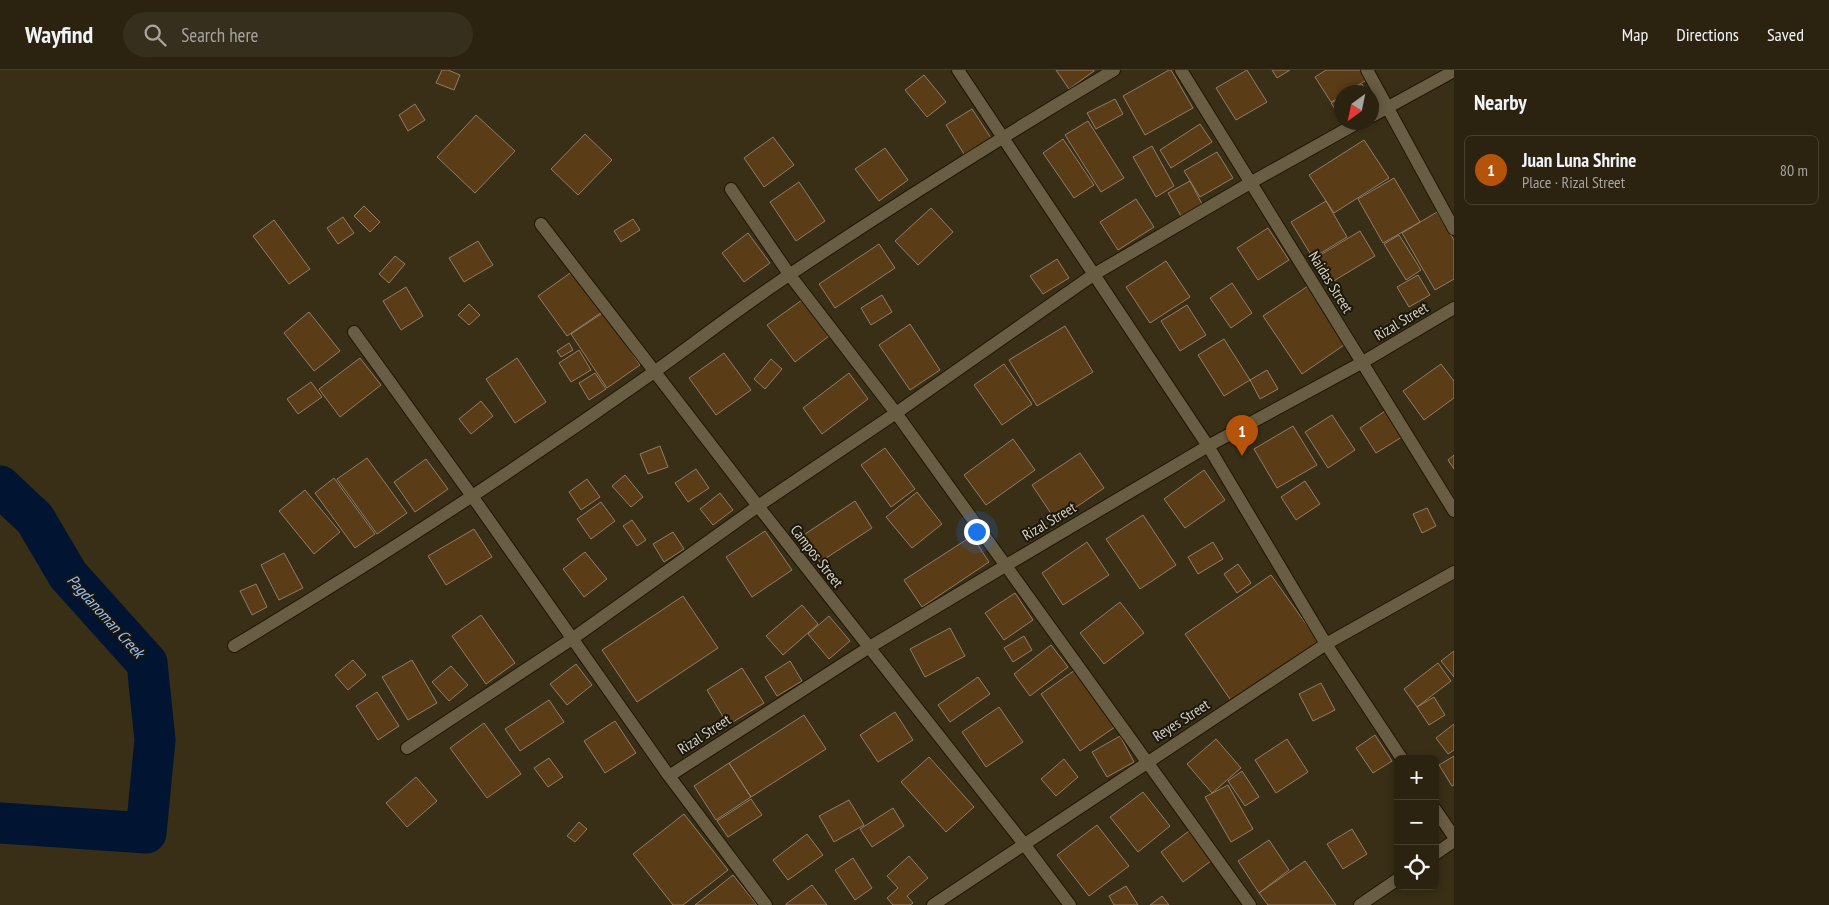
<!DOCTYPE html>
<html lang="en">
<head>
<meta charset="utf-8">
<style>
  body { margin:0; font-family:"PT Sans Narrow",sans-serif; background:#372f1e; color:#f1f3f6 }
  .controls { position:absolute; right:15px; bottom:15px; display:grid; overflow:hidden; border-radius:8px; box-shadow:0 2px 8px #0003 }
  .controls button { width:45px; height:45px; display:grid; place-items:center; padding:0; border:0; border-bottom:1px solid #473f30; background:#2b2210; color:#f1f3f6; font:25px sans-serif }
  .compass { position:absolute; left:1334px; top:15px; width:45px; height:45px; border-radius:50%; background:#2b2210; box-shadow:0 2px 8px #0003; rotate:213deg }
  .you { position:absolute; left:976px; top:461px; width:18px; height:18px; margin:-12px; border:4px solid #fff; border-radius:50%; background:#1a73e8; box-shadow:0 0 0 8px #1a73e833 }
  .badge { display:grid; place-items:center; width:32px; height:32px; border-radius:50%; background:#b45309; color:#fff; font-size:16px; font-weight:700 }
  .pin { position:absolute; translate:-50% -41px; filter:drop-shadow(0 1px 2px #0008) }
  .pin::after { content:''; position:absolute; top:26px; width:18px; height:15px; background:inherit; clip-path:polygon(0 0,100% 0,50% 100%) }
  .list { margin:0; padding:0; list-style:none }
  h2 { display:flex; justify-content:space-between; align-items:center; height:65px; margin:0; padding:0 20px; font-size:21px }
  h2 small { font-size:16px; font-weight:400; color:#a6a49f }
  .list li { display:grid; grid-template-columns:32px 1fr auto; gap:15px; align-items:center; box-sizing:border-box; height:70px; margin:0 10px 10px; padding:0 10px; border:1px solid #473f30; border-radius:8px }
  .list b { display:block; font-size:19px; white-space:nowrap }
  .list p { margin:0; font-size:16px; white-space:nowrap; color:#a6a49f }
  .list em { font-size:16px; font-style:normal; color:#a6a49f }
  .icon { flex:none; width:28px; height:28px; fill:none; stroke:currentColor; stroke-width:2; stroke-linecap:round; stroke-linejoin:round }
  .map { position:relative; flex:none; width:1454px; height:835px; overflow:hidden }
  header { display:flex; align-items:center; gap:30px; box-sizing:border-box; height:70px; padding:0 25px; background:#2b2210; border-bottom:1px solid #473f30 }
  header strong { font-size:24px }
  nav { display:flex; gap:28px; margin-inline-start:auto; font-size:18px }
  .search { width:350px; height:45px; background:#372f1e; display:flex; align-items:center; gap:12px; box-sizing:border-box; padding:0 18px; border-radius:28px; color:#a6a49f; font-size:19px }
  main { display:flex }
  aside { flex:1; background:#2b2210 }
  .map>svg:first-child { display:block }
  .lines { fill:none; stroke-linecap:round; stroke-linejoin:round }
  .river { stroke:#011432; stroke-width:41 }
  .building { fill:#5a3c17; stroke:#917d67 }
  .minor-casing { stroke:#201601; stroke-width:14 }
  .minor { stroke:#695d44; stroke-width:12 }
  .labels { text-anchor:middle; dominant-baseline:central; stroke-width:4; stroke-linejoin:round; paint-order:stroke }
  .street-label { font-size:15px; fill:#d8d1c3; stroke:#1c170d }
  .water-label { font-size:16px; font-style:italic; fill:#9bc0f5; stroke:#1c170d }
</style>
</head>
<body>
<header>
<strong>Wayfind</strong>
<div class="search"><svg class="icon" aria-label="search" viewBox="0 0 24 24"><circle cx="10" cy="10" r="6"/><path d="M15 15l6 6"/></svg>Search here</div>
<nav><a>Map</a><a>Directions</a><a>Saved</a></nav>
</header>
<main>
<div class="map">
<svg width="1454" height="835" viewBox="0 0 1454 835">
  <rect width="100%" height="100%" fill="#392e16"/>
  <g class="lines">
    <path class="river" d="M0,416L35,449L68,505L147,593L155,670L146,763L0,753"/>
  </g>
  <path class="building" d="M442,0H448L460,5L454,20L436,13Z
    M1056,0H1094V1L1069,19Z
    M1169,0H1171L1193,38L1145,65L1123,26Z
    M1247,0L1267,32L1236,50L1216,18Z
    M1272,0H1290L1277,8Z
    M1326,0H1365L1370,8L1346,22H1342V26L1331,32L1315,7Z
    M924,5L946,32L927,47L905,20Z
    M1362,14L1367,22H1348Z
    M1342,27V50L1331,33Z
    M1115,29L1123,44L1096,59L1087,43Z
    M415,34L425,50L408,61L399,45Z
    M972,39L991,68L964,84L946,55Z
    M476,45L515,81L475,123L437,87Z
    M1088,51L1124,108L1101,122L1065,65Z
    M1200,54L1212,72L1171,98L1160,80Z
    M585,64L612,90L578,125L551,99Z
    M773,67L794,95L764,117L744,88Z
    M1063,69L1094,115L1074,128L1043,83Z
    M1364,70L1389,108L1334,143L1309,105Z
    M1152,76L1174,116L1156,127L1133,87Z
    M885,78L908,110L879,131L855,99Z
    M1217,82L1233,108L1200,127L1184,101Z
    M1394,108L1420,152L1383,173L1358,129Z
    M1190,111L1202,134L1181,146L1168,123Z
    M799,112L825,151L796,171L770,132Z
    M1136,129L1154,157L1118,180L1100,152Z
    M1326,131L1347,167L1313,188L1291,152Z
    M364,136L380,152L370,162L354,146Z
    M931,138L953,162L918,195L895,171Z
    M1437,142L1454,170V209L1435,220L1402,163Z
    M343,147L354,163L338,174L327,158Z
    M633,149L640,160L621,172L614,161Z
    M274,150L310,199L289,214L253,166Z
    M1268,158L1289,190L1258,210L1237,178Z
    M1360,161L1375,186L1332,212L1317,187Z
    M748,163L770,193L744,212L722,183Z
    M1399,165L1421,200L1406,210L1384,174Z
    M478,171L493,195L464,212L449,188Z
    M879,174L895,198L835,238L819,214Z
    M395,186L405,194L389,213L379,204Z
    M1057,189L1069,208L1043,224L1030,206Z
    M1166,191L1190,227L1150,253L1126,217Z
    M573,201L602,242L567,266L538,226Z
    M1418,205L1430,225L1409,237L1397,217Z
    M1232,213L1252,243L1231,258L1210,228Z
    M1308,216L1347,273L1302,304L1263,246Z
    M406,217L423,246L401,260L383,231Z
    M882,225L892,242L871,255L861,238Z
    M802,230L829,266L795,292L767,255Z
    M469,234L480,245L469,255L458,245Z
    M1187,235L1206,265L1180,281L1161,251Z
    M309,242L340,281L314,301L284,263Z
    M604,242L640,295L607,318L571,264Z
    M910,254L940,300L910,320L879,275Z
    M1065,256L1093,302L1037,336L1009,290Z
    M1224,269L1250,310L1224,326L1198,285Z
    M569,273L573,280L561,287L557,281Z
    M579,280L591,300L571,312L559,293Z
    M724,283L751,320L716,345L689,308Z
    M360,288L381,315L340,347L319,319Z
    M517,288L546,332L515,353L486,309Z
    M771,289L782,299L765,319L754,309Z
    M1004,294L1032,334L1002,355L974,315Z
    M1441,294L1454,311V328L1424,350L1403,321Z
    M1267,300L1278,319L1260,329L1250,310Z
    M595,303L606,319L589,330L579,313Z
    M849,303L868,329L822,364L803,338Z
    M311,312L322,327L298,344L287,329Z
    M481,331L493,346L471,364L459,349Z
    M1385,341L1402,367L1376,383L1360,358Z
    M1332,345L1355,380L1328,398L1305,362Z
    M1293,356L1317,395L1277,418L1254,379Z
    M1013,369L1035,400L986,435L964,405Z
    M660,376L668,397L648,404L640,384Z
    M885,378L915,419L891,437L861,395Z
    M1080,383L1104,418L1056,451L1032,415Z
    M1454,385V399L1448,390Z
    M367,388L407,443L377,464L337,409Z
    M426,389L448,419L415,442L394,412Z
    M696,399L709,418L688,432L675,413Z
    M1204,400L1225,430L1185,458L1164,429Z
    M625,405L643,427L631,437L612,416Z
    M334,408L375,464L355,478L315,423Z
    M587,409L600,427L581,440L569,422Z
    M1305,411L1320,434L1296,450L1281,427Z
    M305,420L340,462L314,484L279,441Z
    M917,422L942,454L912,478L886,447Z
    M720,423L733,440L713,455L700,439Z
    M855,431L872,458L820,492L802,466Z
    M601,432L615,451L591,469L577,449Z
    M1427,438L1436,456L1422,463L1413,444Z
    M1143,445L1176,495L1140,519L1106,469Z
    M632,450L646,470L637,476L623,456Z
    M474,459L492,487L446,515L428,486Z
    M765,461L792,500L752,527L726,487Z
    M673,462L684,479L664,492L653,474Z
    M972,466L989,492L922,537L904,510Z
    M1087,472L1109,505L1063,535L1042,503Z
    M1213,472L1223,489L1198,504L1188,487Z
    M585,482L607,509L584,527L563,499Z
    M284,483L303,518L279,530L261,495Z
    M1238,494L1251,513L1237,523L1224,504Z
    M1271,505L1319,572L1232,632L1185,564Z
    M256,514L267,537L252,545L240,521Z
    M1015,523L1033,550L1004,570L985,543Z
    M683,526L718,578L637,632L602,580Z
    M1120,532L1144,563L1104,594L1080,563Z
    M802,535L818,554L783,585L766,566Z
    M481,545L515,593L486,614L452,566Z
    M829,546L850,571L829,589L808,564Z
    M950,558L965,586L925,607L910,579Z
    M1024,566L1032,580L1013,592L1004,578Z
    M1051,575L1068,597L1030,626L1014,604Z
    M1454,581V607L1441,591Z
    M353,590L366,605L348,620L335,605Z
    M412,590L437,633L408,650L382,607Z
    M790,591L802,611L777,626L765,607Z
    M1438,593L1451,611L1417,637L1404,619Z
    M576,594L592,615L567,635L550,614Z
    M451,596L468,615L449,631L432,612Z
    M742,598L764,633L728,655L707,620Z
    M1075,600L1115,657L1080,681L1041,624Z
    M978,607L990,624L950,652L938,635Z
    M1321,613L1335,640L1313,651L1299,624Z
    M377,622L399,656L378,670L356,636Z
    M1434,627L1445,645L1429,655L1417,637Z
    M549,630L564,652L520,681L505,659Z
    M999,637L1023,672L986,697L962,662Z
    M895,642L913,670L878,692L860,665Z
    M804,645L826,679L751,727L729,693Z
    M615,651L636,683L605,703L584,671Z
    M484,653L521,704L487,728L450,678Z
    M1454,654V680L1448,684L1436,668Z
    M1375,665L1392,691L1373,703L1356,678Z
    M1120,666L1134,692L1107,707L1092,682Z
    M1216,669L1241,698L1212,723L1187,694Z
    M1287,669L1308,702L1276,723L1255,690Z
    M1454,686V715L1452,716L1439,695Z
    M929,687L974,737L946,762L901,712Z
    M549,688L563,707L548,717L534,698Z
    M1064,689L1078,707L1056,726L1041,709Z
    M729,693L751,727L716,750L694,716Z
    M1242,701L1259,727L1245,736L1228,711Z
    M416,707L437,731L407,757L386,733Z
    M1228,715L1253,759L1231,772L1205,727Z
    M1143,722L1170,756L1138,782L1110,747Z
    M751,729L762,745L728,767L717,751Z
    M849,730L864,755L834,772L819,746Z
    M893,738L904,756L872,777L860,759Z
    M684,744L728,800L683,835H673L633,784Z
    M579,752L587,759L575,772L567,766Z
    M1097,755L1129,796L1089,826L1057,785Z
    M1352,759L1367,784L1343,799L1327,774Z
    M1189,761L1211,791L1183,812L1161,782Z
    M807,764L823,785L788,810L773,790Z
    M1269,770L1289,800L1259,823L1238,791Z
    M909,786L928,808L907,826L913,833L910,835H893L887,828L898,818L887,806Z
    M853,788L872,818L855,830L835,800Z
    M1305,791L1336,835H1268L1259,823Z
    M733,805L757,835H695Z
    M812,815L827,835H786V834Z
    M1126,816L1138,835H1114L1109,826Z
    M1162,826L1169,835H1150Z"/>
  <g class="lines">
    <defs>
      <path id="minor" d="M958,0L1208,376L1326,574L1402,689
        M1181,0L1454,441
        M1367,0L1454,159
        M1372,46L1454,1
        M731,119L789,204L896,343L1250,835
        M541,154L758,436L1024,774L1070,835
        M354,262L472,426L669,706L766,835
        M234,576C377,490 518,398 654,302C700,269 745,234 792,203C897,133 1005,65 1114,0
        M407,678L572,569L758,436L896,343L1093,205L1250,113L1359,52
        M669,706L868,578L1005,496L1208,376L1363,292L1454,238
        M1435,739L1454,767
        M1435,784L1454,771
        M933,835L1326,574L1454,502
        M1360,835L1398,809"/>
    </defs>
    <use href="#minor" class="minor-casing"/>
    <use href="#minor" class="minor"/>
  </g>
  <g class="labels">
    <g class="street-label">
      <text transform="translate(1331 212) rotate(58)">Naidas Street</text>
      <text transform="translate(1401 251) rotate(-31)">Rizal Street</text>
      <text transform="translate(1049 451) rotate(-31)">Rizal Street</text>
      <text transform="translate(817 486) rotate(52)">Campos Street</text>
      <text transform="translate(1181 650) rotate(-33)">Reyes Street</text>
      <text transform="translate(704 664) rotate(-33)">Rizal Street</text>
    </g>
    <g class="water-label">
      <text transform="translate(106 546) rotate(48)">Pagdanoman Creek</text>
    </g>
  </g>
</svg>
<div class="controls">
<button>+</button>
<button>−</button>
<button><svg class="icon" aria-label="locate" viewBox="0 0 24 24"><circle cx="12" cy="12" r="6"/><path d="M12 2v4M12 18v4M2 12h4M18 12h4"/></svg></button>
</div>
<svg class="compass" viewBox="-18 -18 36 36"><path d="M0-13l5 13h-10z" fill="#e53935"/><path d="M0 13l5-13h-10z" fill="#a6a49f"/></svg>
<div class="you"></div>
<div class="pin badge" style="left:1242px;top:386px">1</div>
</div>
<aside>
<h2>Nearby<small></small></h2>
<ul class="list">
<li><span class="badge">1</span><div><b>Juan Luna Shrine</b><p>Place · Rizal Street</p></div><em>80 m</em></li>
</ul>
</aside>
</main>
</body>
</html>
